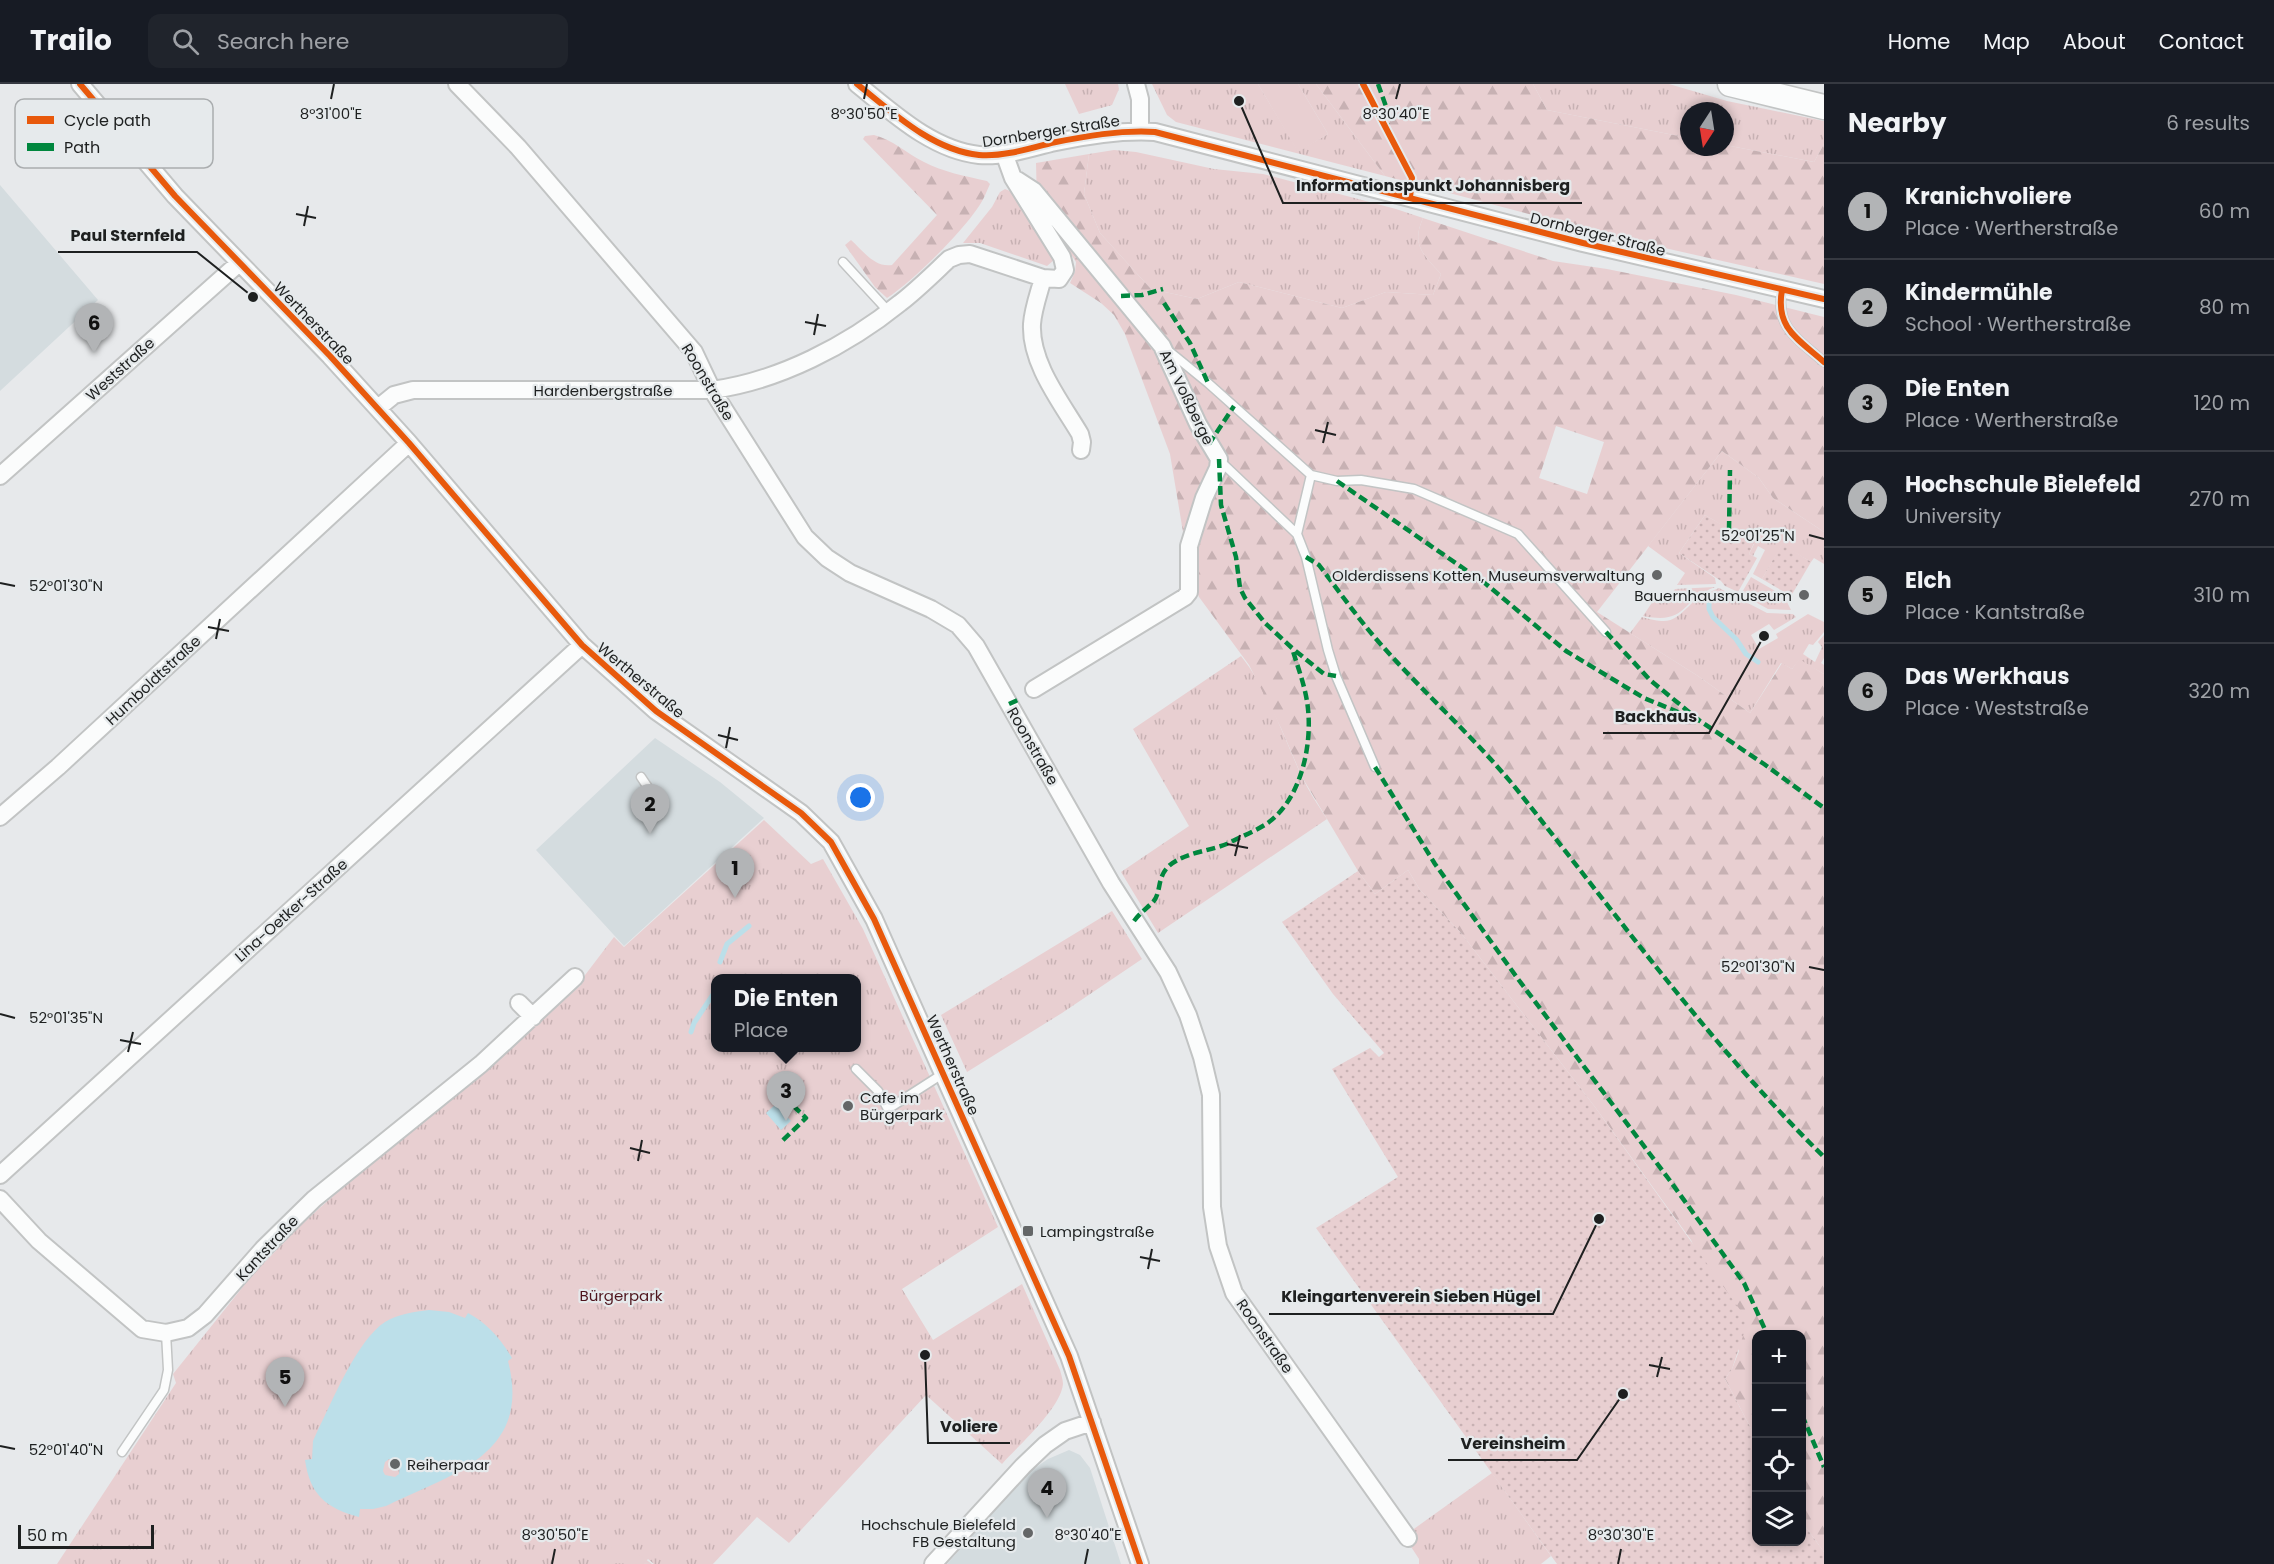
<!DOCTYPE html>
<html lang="en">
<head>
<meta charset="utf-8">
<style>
  body { margin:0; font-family:Poppins,sans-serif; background:#20242c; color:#f1f3f6 }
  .controls { position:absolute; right:18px; bottom:18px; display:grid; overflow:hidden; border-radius:12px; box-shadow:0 3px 9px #0003 }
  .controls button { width:54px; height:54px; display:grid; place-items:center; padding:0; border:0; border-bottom:2px solid #363941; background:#171b24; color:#f1f3f6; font:30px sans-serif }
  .compass { position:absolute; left:1680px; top:18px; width:54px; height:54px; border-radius:50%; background:#171b24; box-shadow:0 3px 9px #0003; rotate:192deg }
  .scale { position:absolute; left:18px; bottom:15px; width:136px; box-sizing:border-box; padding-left:6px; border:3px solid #1e2020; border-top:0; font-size:16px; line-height:21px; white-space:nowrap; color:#1e2020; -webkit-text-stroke:4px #e6eaec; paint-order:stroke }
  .you { position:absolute; left:861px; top:714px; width:21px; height:21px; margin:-15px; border:4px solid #fff; border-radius:50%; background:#1a73e8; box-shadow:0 0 0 9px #1a73e833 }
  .badge { display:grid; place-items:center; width:39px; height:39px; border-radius:50%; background:#b2b4b6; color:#111; font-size:20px; font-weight:700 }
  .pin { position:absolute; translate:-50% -50px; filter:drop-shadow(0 2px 3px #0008) }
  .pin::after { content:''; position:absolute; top:32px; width:21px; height:18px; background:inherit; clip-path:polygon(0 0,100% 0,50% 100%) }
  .popup { position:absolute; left:711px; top:890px; width:150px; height:78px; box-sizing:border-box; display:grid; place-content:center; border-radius:12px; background:#171b24; filter:drop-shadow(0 2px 4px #0005); font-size:20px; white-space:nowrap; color:#9ea1a6 }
  .popup b { font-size:22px; color:#f1f3f6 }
  .popup::after { content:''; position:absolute; left:50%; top:100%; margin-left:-12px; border:12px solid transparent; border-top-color:#171b24 }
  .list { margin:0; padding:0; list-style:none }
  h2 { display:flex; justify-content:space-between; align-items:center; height:78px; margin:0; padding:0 24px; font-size:26px }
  h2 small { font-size:20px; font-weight:400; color:#9ea1a6 }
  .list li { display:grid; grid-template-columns:39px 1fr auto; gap:18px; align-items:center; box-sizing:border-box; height:96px; padding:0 24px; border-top:2px solid #363941 }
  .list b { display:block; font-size:22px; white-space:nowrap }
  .list p { margin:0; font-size:20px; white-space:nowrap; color:#9ea1a6 }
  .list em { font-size:20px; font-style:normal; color:#9ea1a6 }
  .icon { flex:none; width:33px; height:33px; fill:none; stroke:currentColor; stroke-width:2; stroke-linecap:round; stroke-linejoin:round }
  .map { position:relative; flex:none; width:1824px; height:1480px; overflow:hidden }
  header { display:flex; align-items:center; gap:36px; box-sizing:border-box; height:84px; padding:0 30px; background:#171b24; border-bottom:2px solid #363941 }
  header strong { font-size:28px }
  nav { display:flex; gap:33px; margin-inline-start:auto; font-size:21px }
  .search { width:420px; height:54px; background:#20242c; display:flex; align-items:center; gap:15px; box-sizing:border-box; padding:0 21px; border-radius:12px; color:#9ea1a6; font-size:22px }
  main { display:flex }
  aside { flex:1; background:#171b24 }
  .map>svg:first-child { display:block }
  .built { fill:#d4dcdf }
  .grass { fill:url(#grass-tufts); fill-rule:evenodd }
  .forest { fill:url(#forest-firs); fill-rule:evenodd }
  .garden { fill:url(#garden-dots) }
  .pitch { fill:#e8cfd1 }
  .water { fill:#bcdfe9; fill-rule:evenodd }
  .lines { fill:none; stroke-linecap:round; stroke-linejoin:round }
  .stream { stroke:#bcdfe9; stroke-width:5 }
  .lane-casing { stroke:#c2c4c4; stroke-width:11 }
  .street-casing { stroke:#c2c4c4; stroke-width:20 }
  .secondary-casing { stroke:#c2c4c4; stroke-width:27 }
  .lane { stroke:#fbfcfc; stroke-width:8 }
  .street { stroke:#fbfcfc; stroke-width:16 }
  .secondary { stroke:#fbfcfc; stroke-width:24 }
  .quiet { stroke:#00873e; stroke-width:4.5; stroke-dasharray:9 4.5; stroke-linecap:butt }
  .cycleway-casing { stroke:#e6eaec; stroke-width:10 }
  .cycleway { stroke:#e8590c; stroke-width:6 }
  .ticks { fill:none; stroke:#1e2020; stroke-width:2 }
  .poi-dot { fill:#646667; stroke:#e6eaec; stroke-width:2 }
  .labels { text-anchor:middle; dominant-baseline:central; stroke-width:4.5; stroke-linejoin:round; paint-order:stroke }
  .street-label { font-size:15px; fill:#1e2020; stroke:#e6eaec }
  .poi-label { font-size:15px; fill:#1e2020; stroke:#e6eaec; text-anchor:end }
  .park-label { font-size:15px; fill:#4f161e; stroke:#e6eaec }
  .key { fill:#e6eaec; stroke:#aaadaf; stroke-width:1.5 }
  .key-label { font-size:16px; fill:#1e2020 }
  .ticks-label { font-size:15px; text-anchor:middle; fill:#1e2020; stroke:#e6eaec; stroke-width:4.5; stroke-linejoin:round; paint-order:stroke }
  .leader { fill:none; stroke:#1e2020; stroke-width:2 }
  .callout-dot { fill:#1e2020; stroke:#e6eaec; stroke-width:2 }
  .callout-label { font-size:16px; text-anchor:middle; font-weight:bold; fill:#1e2020; stroke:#e6eaec; stroke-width:4.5; stroke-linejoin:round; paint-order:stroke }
</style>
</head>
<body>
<header>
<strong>Trailo</strong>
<div class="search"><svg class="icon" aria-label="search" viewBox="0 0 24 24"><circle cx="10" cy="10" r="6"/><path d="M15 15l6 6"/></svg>Search here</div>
<nav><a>Home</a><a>Map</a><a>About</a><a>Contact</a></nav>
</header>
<main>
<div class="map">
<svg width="1824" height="1480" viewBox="0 0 1824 1480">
  <defs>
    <pattern id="grass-tufts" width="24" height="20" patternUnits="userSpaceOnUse" patternTransform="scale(1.5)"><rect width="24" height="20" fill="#e8cfd1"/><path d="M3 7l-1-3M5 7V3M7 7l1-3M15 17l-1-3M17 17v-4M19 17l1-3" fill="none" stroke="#c7b1b3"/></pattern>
    <pattern id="forest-firs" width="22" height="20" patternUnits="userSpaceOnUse" patternTransform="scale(1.5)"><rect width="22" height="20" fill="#e8cfd1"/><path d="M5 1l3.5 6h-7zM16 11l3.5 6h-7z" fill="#c7b1b3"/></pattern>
    <pattern id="garden-dots" width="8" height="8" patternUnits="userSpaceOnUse" patternTransform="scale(1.5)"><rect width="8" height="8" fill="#e8cfd1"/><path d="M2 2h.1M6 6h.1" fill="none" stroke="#c7b1b3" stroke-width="1.8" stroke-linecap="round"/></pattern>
  </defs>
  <rect width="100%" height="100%" fill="#e7e9eb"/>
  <path class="built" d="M0,101L98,216L0,307Z
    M655,654L720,698L764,734L624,862L536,766Z
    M1069,1366L1080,1371L1090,1384L1121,1480H947L1029,1388L1048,1375Z"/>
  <path class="grass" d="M1065,0H1118L1119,5L1112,21L1079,30Z
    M1152,0H1258L1298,67L1328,50L1298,0H1316L1385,92L1176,38L1167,31Z
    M1533,0H1669L1727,17L1824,37V60L1814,78L1725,61V27H1689V54L1547,26Z
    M1114,66L1136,68L1214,85L1263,90L1396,125L1423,134C1411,161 1423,170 1441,190L1433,211L1386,208L1342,224L1239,198L1197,215L1151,205L1100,149L1084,110L1089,70Z
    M1005,105L1010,107L1054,172V176L1047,182L980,159H963L992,123L1000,108Z
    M1722,367L1759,394L1773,414L1824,448V480L1814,474L1811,478L1782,461L1762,495L1753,490L1765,466L1758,462L1753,472L1749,470L1754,460L1705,431L1679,469L1715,494L1716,500L1677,501L1685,489L1648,462Z
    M1751,493L1789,515L1787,518L1791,526L1768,525L1741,510Z
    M1715,503C1679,517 1688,541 1643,532L1655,514L1664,519L1675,505Z
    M1719,504L1767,529L1793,530L1796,533L1774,546L1769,540L1751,551L1759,565L1778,554L1776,550L1808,530L1824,538V548L1813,561L1809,560L1803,570L1815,578L1822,563L1818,558L1824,551V574L1821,579L1824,581V590L1799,576L1792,585L1781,579L1750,629L1698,592L1630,549L1642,533C1670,541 1673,538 1693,518C1700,511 1710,508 1719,504Z
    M1241,572C1268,606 1283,651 1301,691C1308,706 1318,721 1327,735L1158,849L1121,788L1189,742L1133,645Z
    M764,736L811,780L823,775L863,845L998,1143L902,1205L933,1256L1022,1200L1060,1286C1061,1290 1063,1296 1063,1300C1061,1324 1018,1362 1002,1380L926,1311L789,1459L757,1433L713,1480H654L648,1475L644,1480H57L176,1299L173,1290L254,1189L303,1139L342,1104L480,991L581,901L579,899L614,853L624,863ZM716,894H856V964H716Z
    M1112,827L1142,875L1062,929L967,988L941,931Z
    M1492,1389L1551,1472L1541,1480H1419V1475L1404,1452Z"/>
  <path class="forest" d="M1316,0H1533L1547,26L1689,54V63H1725V61L1814,78L1824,60V200L1616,153L1385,92Z
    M874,51C893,56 906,69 924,78C943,88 965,92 987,97L990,100C986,109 983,117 977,125C960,150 912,198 887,214L875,203L845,161L851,156C863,167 875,184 892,181L937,131L863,55L865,52Z
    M1089,70L1084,110L1100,149L1151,205L1197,215L1239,198L1342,224L1386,208L1433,211L1441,190C1423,170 1411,161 1423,134L1553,177L1607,185L1736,211L1824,233V448L1773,414L1759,394L1722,367L1597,528L1698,592L1750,629L1782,579L1792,585L1799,575L1824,590V1468L1802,1438V1250H1756V1354L1725,1295L1732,1285L1739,1267L1691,1156L1595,1023L1461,849L1420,806L1408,786L1375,810L1358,787L1302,693L1281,644L1249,581L1199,513L1190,490L1170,370L1125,250L1114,231L1101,219L1070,199L1075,188L1076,178L1037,119L1036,79ZM1556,342L1604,358L1587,410L1539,394Z"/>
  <path class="garden" d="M1705,431L1754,459L1749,470L1757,474L1738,508L1725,502L1721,497L1679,469Z
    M1782,460L1811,478L1791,512L1762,495Z
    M1408,786L1420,806L1461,849L1595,1023L1748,1237L1732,1285L1725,1295L1756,1354V1458H1802V1438L1824,1468V1480H1557L1316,1144L1398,1093L1332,985L1370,964L1379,973L1384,969L1333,910L1282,838L1358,787L1375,810Z"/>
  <path class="pitch" d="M1258,0H1298L1328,50L1298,68Z
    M618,1455L652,1480L601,1479Z"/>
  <path class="water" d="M776,1020L791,1037L781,1046L766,1029Z
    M429,1226L449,1228L465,1234L468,1229C488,1240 500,1254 512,1274L508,1277C532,1370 454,1389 386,1422L373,1425H360L359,1433C326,1424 310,1411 305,1376L312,1375L313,1357L317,1348C332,1318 357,1256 385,1238C398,1230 414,1228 429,1226ZM389,1375L397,1377L400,1380L399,1390L395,1393L385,1391L383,1387L385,1378Z"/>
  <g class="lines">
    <path class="stream" d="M1709,514V525L1713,533L1736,555L1746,570L1758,578
      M720,878L727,860L749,842
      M691,948L694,939L716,906"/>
    <defs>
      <path id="lane" d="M843,178L889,228
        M1782,206C1775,244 1798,255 1824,278
        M1170,268L1208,299L1311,391L1337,397L1361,396L1414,405L1518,450L1606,548
        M1219,376L1297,450L1306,473L1328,566L1336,592L1375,683
        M1297,450L1311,391
        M641,693L647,702
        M856,985L878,1007L888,1025L944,989
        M122,1368L164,1306L168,1286L166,1249"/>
      <path id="street" d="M80,0L175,112L330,272L409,359L582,561L656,627L801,729L831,758L874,835L1069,1272L1140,1480
        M457,0L518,63L694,268L712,306L805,453L827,474L850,489L931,525L958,541L976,562L1111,799L1168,888L1188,931L1202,973L1211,1011L1212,1123L1218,1162L1234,1209L1408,1454
        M857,0C892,28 932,66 979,71C1002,73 1028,65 1051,59C1086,52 1119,46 1155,48L1583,159L1824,215
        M1136,0L1140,15V47
        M1017,96L1034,107L1162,262L1198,340L1219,375L1218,384L1204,414L1189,462V508L1185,513L1034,605
        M1043,194C1039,209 1033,225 1032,240C1030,279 1061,318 1080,350L1082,358L1081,366
        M378,324L394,311L413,306H712C779,297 848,261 900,219C917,206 933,190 949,175L959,171L970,170L1043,194L1059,195L1065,186L1062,173L1013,94L1004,69
        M0,392L239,179
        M0,733L58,683L409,359
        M519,919L533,933
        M0,1091L582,561
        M0,1115L39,1157L142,1245L166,1249L188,1244L205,1231L263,1165L314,1115L481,980L575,893
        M933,1480L1023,1382L1045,1361L1065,1347L1092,1338"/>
      <path id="secondary" d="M1730,0L1824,23"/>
    </defs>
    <use href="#lane" class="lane-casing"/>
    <use href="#street" class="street-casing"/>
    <use href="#secondary" class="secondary-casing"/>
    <use href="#lane" class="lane"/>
    <use href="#street" class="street"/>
    <use href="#secondary" class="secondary"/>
    <path class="quiet" d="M1378,0L1388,28L1387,42
      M1121,212L1142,211L1163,205
      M1164,219L1190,259L1208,299
      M1209,360L1234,322
      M1219,375L1221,421L1236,473L1240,504L1245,514L1265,539L1292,564L1324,590L1336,592
      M1337,397L1486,500L1566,567L1644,614L1700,637
      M1729,446L1730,386
      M1306,473L1319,481C1338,506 1357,533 1377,556C1424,610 1478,656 1522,712C1619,834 1713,964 1824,1073
      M1606,548L1650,596L1700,637L1764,680L1824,724
      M1009,620L1020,615
      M1375,683L1435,780L1518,895L1668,1094L1744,1199L1767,1250
      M1134,837C1140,829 1147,824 1153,818C1162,808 1156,793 1170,781C1186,768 1211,767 1229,759C1242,752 1258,746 1269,738C1301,714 1312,662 1308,625C1306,604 1298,584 1292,564
      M774,1003L806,1034L781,1058
      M1802,1331L1824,1383"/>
    <defs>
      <path id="cycleway" d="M80,0L175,112L330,272L409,359L582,561L656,627L801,729L831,758L874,835L1069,1272L1140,1480
        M857,0C892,28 932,66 979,71C1002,73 1028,65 1051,59C1086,52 1119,46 1155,48L1583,159L1824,215
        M1363,0L1412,94L1410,114
        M1782,206C1775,244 1798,255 1824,278"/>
    </defs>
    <use href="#cycleway" class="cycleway-casing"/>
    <use href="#cycleway" class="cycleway"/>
  </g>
  <path class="ticks" d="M331,15L334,0M864,15L867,0M1396,15L1400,0M296,130L316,134M304,142L308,122M805,238L826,242M814,251L818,230M1315,346L1336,351M1323,359L1328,338M1809,451L1824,455M0,499L15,502M208,543L229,547M216,555L220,535M718,651L738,656M726,664L730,643M1227,760L1248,764M1235,772L1240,751M1809,883L1824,886M0,930L15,934M120,956L141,960M128,968L133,948M630,1064L650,1069M638,1077L642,1056M1140,1173L1160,1177M1148,1185L1152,1165M1649,1281L1670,1285M1657,1293L1662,1273M0,1362L15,1365M552,1480L555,1465M1085,1480L1088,1465M1618,1480L1621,1465"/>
  <g class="poi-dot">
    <circle cx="1657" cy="491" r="6"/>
    <circle cx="1804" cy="511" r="6"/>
    <circle cx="848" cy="1022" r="6"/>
    <rect x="1022" y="1141" width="12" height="12" rx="3"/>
    <circle cx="395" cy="1380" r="6"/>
    <circle cx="1028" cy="1449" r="6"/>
  </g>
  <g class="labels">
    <g class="street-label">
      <text transform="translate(1051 47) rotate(-9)">Dornberger Straße</text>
      <text transform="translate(1598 150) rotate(14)">Dornberger Straße</text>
      <text transform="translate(314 239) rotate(46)">Wertherstraße</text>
      <text transform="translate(120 285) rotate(-42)">Weststraße</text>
      <text transform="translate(708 298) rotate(59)">Roonstraße</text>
      <text x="603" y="306">Hardenbergstraße</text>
      <text transform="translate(1187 313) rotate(64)">Am Voßberge</text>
      <text transform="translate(153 596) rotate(-43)">Humboldtstraße</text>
      <text transform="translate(641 596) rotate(40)">Wertherstraße</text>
      <text transform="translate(1033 662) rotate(60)">Roonstraße</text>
      <text transform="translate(291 826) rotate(-42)">Lina-Oetker-Straße</text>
      <text transform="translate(953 981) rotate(66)">Wertherstraße</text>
      <text transform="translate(267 1164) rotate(-47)">Kantstraße</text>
      <text transform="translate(1265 1252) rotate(55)">Roonstraße</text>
    </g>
    <g class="poi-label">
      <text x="1645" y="491">Olderdissens Kotten, Museumsverwaltung</text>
      <text x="1792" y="511">Bauernhausmuseum</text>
      <text x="860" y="1013" text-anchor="start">Cafe im<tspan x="860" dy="17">Bürgerpark</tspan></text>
      <text x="1040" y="1147" text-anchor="start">Lampingstraße</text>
      <text x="407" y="1380" text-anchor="start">Reiherpaar</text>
      <text x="1016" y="1440">Hochschule Bielefeld<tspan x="1016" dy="17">FB Gestaltung</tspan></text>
    </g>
    <g class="park-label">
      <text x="621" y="1211">Bürgerpark</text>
    </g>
  </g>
  <rect x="15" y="15" width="198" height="69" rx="9" class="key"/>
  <rect x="27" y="32" width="27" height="8" fill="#e8590c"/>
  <rect x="27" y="59" width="27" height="8" fill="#00873e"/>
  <g class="key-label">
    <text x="64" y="42">Cycle path</text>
    <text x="64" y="69">Path</text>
  </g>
  <g class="ticks-label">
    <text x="331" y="35">8°31'00"E</text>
    <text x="864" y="35">8°30'50"E</text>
    <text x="1396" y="35">8°30'40"E</text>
    <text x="1758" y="457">52°01'25"N</text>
    <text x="66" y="507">52°01'30"N</text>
    <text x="1758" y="888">52°01'30"N</text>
    <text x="66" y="939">52°01'35"N</text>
    <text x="66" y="1371">52°01'40"N</text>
    <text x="555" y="1456">8°30'50"E</text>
    <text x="1088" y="1456">8°30'40"E</text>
    <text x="1621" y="1456">8°30'30"E</text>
  </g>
  <path class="leader" d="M1239 17L1283 119H1582M253 213L197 168H58M1764 552L1709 649H1603M1599 1135L1553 1230H1269M925 1271L928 1359H1010M1623 1310L1577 1376H1448"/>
  <g class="callout-dot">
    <circle cx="1239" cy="17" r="6"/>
    <circle cx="253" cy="213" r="6"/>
    <circle cx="1764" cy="552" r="6"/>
    <circle cx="1599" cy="1135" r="6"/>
    <circle cx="925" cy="1271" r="6"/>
    <circle cx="1623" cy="1310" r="6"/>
  </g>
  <g class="callout-label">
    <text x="1433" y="107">Informationspunkt Johannisberg</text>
    <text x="128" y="157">Paul Sternfeld</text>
    <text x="1656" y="638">Backhaus</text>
    <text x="1411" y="1218">Kleingartenverein Sieben Hügel</text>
    <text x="969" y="1348">Voliere</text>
    <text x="1513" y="1365">Vereinsheim</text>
  </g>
</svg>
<div class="controls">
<button>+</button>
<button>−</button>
<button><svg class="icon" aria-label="locate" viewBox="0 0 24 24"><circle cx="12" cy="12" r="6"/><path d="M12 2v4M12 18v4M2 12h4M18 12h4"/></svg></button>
<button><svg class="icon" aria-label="layers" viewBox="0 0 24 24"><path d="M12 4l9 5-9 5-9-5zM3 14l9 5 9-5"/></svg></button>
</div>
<svg class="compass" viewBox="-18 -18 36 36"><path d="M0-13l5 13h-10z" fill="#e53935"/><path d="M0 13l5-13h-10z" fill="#9ea1a6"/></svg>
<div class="scale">50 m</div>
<div class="you"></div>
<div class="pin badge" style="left:735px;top:814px">1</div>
<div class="pin badge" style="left:650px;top:750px">2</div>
<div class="pin badge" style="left:786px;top:1037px">3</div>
<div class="popup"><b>Die Enten</b>Place</div>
<div class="pin badge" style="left:1047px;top:1434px">4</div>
<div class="pin badge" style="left:285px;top:1323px">5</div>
<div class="pin badge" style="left:94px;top:269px">6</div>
</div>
<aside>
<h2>Nearby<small>6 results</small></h2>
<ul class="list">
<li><span class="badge">1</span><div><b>Kranichvoliere</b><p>Place · Wertherstraße</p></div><em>60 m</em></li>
<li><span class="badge">2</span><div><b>Kindermühle</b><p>School · Wertherstraße</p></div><em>80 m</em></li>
<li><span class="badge">3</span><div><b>Die Enten</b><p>Place · Wertherstraße</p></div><em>120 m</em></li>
<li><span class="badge">4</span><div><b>Hochschule Bielefeld</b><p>University</p></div><em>270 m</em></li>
<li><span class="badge">5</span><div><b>Elch</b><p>Place · Kantstraße</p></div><em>310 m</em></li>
<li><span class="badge">6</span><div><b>Das Werkhaus</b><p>Place · Weststraße</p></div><em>320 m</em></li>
</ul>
</aside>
</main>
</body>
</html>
